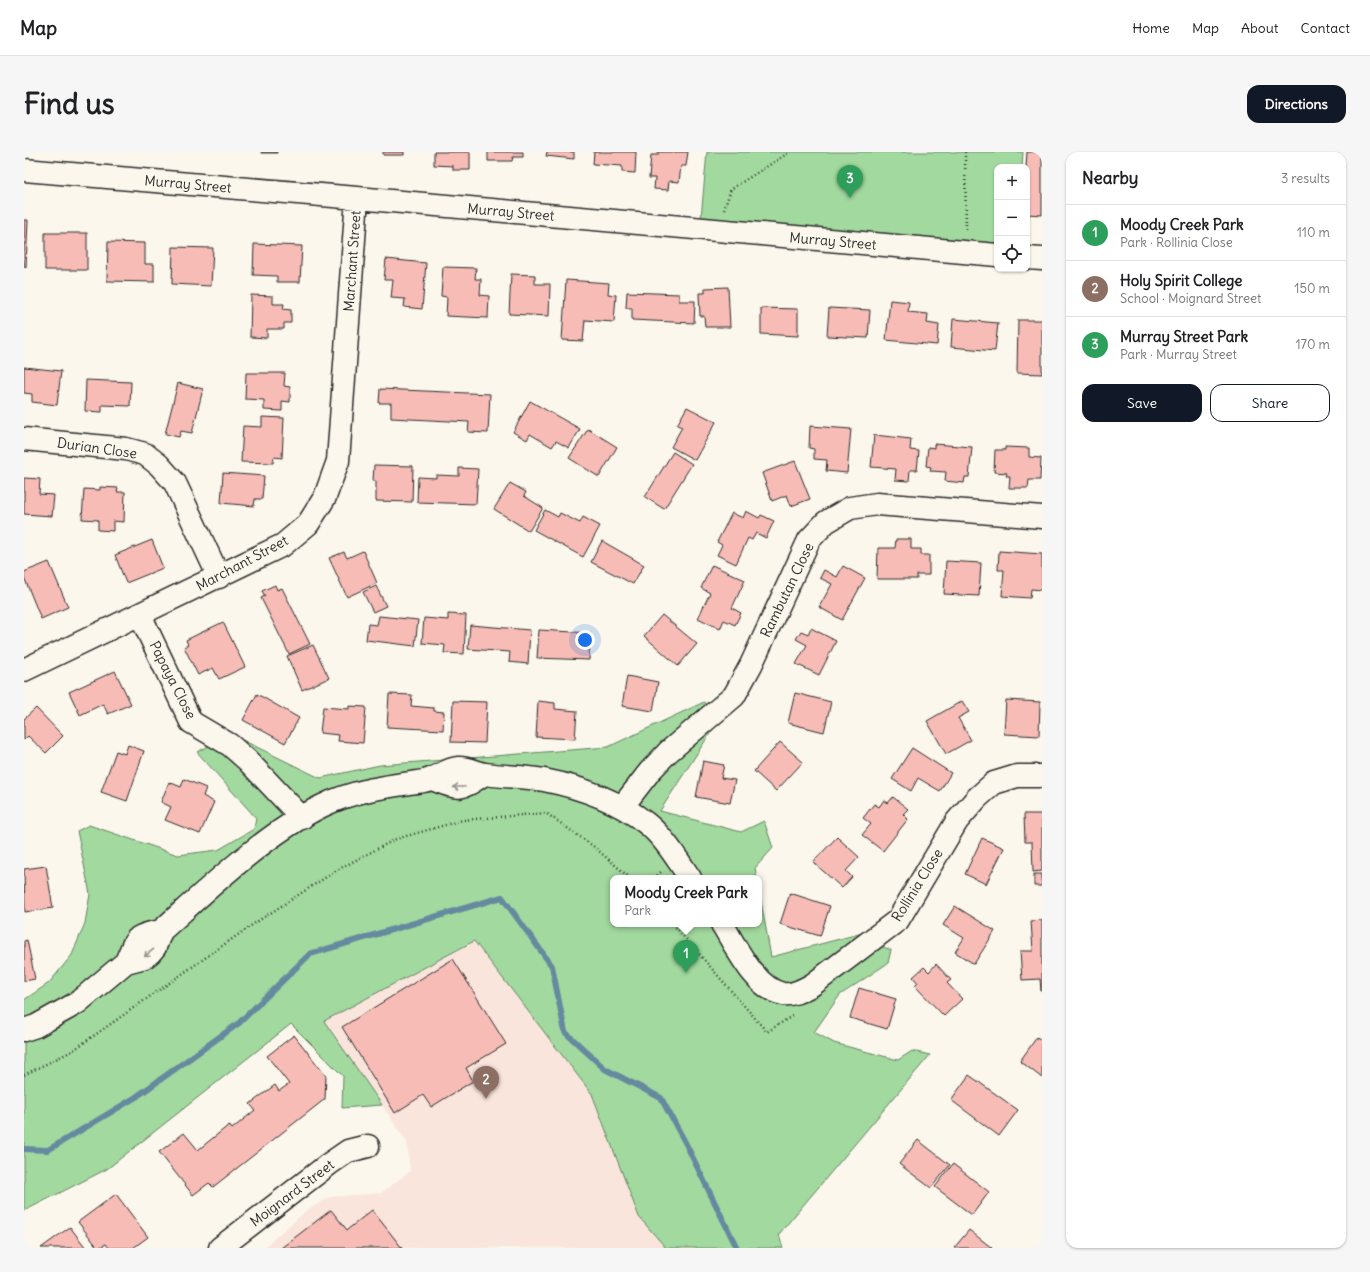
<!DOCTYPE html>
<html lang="en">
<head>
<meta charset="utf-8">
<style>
  body { margin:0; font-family:Delius,sans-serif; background:#f6f6f6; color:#202124 }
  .controls { position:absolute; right:12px; top:12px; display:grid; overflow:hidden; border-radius:8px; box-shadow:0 1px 3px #0004 }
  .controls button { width:36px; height:36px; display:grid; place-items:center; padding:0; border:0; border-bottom:1px solid #e0e0e0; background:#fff; color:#202124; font:20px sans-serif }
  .you { position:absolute; left:561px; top:488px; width:14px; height:14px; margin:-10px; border:3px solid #fff; border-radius:50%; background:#1a73e8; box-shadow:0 0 0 6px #1a73e833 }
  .badge { display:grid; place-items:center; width:26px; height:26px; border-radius:50%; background:#111827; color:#fff; font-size:13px; font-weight:700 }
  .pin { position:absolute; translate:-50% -33px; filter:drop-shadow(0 1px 2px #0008) }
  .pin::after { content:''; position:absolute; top:21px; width:14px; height:12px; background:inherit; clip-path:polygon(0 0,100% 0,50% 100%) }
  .popup { position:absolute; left:586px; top:723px; width:152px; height:52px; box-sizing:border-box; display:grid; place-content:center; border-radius:8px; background:#fff; filter:drop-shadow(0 1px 3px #0005); font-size:13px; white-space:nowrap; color:#757577 }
  .popup b { font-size:15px; color:#202124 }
  .popup::after { content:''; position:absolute; left:50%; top:100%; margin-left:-8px; border:8px solid transparent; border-top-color:#fff }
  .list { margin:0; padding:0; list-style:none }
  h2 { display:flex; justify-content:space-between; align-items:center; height:52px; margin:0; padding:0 16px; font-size:17px }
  h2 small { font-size:13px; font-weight:400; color:#757577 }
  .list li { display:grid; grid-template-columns:26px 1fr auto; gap:12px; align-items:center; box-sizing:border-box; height:56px; padding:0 16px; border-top:1px solid #e0e0e0 }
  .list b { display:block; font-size:15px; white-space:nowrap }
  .list p { margin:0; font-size:13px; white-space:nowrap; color:#757577 }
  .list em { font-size:13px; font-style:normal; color:#757577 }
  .actions { display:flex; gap:8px; padding:12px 16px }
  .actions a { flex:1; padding:9px 0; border:1px solid #111827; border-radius:12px; text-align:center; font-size:14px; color:#111827 }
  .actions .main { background:#111827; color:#fff }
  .icon { flex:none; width:22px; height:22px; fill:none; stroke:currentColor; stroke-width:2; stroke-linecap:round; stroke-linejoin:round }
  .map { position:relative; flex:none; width:1018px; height:1096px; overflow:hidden; border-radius:12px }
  header { display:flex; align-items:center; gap:24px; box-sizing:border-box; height:56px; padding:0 20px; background:#fff; border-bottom:1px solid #e0e0e0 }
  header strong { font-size:19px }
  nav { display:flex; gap:22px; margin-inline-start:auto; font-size:14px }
  .intro { display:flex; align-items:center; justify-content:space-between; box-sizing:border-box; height:96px; padding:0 24px }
  h1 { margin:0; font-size:28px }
  .button { padding:10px 18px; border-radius:12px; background:#111827; color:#fff; font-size:14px; font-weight:700 }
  main { display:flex; gap:24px; padding:0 24px }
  aside { flex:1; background:#fff; border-radius:12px; box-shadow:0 1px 3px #0004 }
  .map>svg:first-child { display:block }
  .built { fill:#fae5dc }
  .green { fill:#a1d99e; stroke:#668264 }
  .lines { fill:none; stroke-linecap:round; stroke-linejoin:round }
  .stream { stroke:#658a9f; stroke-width:6 }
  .building { fill:#f8bcb7; stroke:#2b2b2b }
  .minor-casing { stroke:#2b2b2b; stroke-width:25 }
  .path { stroke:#2b2b2b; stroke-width:2.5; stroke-dasharray:1 3; stroke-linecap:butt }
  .minor { stroke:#fbf7ec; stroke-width:22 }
  .oneway { stroke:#93918c }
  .labels { text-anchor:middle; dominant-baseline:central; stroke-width:3; stroke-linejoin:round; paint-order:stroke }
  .street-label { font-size:14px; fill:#2b2b2b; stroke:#fbf7ec }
</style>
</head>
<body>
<header>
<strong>Map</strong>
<nav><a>Home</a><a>Map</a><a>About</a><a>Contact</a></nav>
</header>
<div class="intro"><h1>Find us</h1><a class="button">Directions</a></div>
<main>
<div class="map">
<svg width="1018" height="1096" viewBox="0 0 1018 1096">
  <rect width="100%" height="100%" fill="#fbf7ec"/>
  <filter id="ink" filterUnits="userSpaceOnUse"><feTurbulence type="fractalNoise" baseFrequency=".025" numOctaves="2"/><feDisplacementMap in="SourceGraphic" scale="8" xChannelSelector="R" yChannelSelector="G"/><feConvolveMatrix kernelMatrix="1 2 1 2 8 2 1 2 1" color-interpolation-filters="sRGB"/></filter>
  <g filter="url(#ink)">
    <path class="built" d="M450,789L568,942L615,1065L642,1096H239L283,1058L306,1045L357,1041L386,1019L383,990L300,869Z"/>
    <path class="green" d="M683,0H999L998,15H973V103L676,77Z
      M680,550L694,569L636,659L717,680L740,669L749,696L731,716L733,726H589V772H735V738L747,805L842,780L857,794L867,798L864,811L816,843L790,880L810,891L874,908L888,899L906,903L755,1082L759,1096H642L615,1065L568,942L450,789L300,869L358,953L318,956L319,924L267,872L83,1017L0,1059V848L25,831L48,803L61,771L66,742L53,679L65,673L154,703L194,698L230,677L232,666L173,600L183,595L200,579L296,626L356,613L584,595Z"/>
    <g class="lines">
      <path class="stream" d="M0,997L24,998L112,945L215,871L286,802L478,745L528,814L541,880L581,917L637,946L662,992L713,1096"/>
    </g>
    <path class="building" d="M237,0H253V1H237Z
      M359,0H380V3H359Z
      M410,0H446V18H429V14L410,13Z
      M464,0H499V5H489L488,9H464Z
      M523,0H550V7L522,4Z
      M570,0H612L611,21L598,20V14L569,12Z
      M634,0H664L662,14H657L655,30L645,29L644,38L630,37L631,26H625L627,3H634Z
      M1003,0H1018V63L1003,62V15H1002Z
      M0,68H4L2,115L0,114Z
      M21,81H63V118H21Z
      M84,90L121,91V112H130V130L83,129Z
      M230,92L278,94L276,130H253V124L229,123Z
      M149,95L189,96L187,134L148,132Z
      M362,107L402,111L398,157L380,155L381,147L367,146L369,128H360Z
      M419,115L452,116L451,127H457L456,143L465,144L464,166L422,164L423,145L417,144Z
      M487,122L511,123V132H526L525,164L485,162Z
      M542,128L585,131L584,142L592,143L590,170L561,168L559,189L538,188Z
      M704,135L706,175H681L680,164H676L675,141H681V136Z
      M603,140L655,142V149H671L670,171L608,168V156H602Z
      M227,143L249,144V152H260L259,157L267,158V171H260V177H243V186L226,185Z
      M866,148L885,150L884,160L904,162L903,171L915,173L913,193L862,188Z
      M737,156L774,157V184L737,182Z
      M805,156L846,158L844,186L803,184Z
      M929,167L974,171L971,199L927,195Z
      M994,168H1018V222L993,221Z
      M0,215L37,219L33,253L8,250V242L0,241Z
      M222,221H261L260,234L266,235V250L258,249V259L240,258V248L221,247Z
      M62,228L107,230L106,254L78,253V260L61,259Z
      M154,231L179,237L168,281L157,279L155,285L141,282Z
      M356,237L466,242L464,281L444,280L445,270L367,266V251H355Z
      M506,249L556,277L545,296L532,289L528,295L506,282L503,288L489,280Z
      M663,255L692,270L671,308L647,295L658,275L653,273Z
      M238,265L260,266L258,306L250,305L249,311L217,310L219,274L238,275Z
      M786,274L827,277L823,321L802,319L803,308L790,307V297L785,296Z
      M564,277L593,295L575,325L545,306Z
      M850,283L887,287L886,298L895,299L893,318H886L885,329L871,328L872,317L847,315Z
      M910,292L948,295L945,325H941L940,331L921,329L922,320L906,319L907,315L902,314L904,295L910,296Z
      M981,295L1005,296V305L1017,306L1016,328H1005L1004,336H985L986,324H982L983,321L970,320L971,298H981Z
      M649,300L668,312L640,357L621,345Z
      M771,309L786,347L767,354L763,343L748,349L738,321Z
      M350,313L389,314L388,350L352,349V329H349Z
      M435,316L454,317L452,352L393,350L394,325L412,326V323L435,324Z
      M199,321L240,324L238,347H231L230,354L197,351Z
      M0,326L16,327L15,342L30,343L28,364L0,362Z
      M486,331L502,340L500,344L519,356L505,379L470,357Z
      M76,335L94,336L93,340H101L100,370L89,369V379L74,378V368L58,367L60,337L76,338Z
      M521,358L534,365L536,361L556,371L559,365L576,374L559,405L510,378Z
      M722,359L735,366L737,363L750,369L742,386L732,381L728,388L724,386L712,412L693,403L698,393L693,390L708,361L719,366Z
      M872,387H887V397H897V403H905V423H893V427H853L854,396H871Z
      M128,388L139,416L102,431L91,403Z
      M578,389L620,413L609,432L567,410Z
      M339,399L353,431L323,445L305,406L320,400L323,406Z
      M975,399L1018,402V438L1007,437L1006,446L978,444L980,418H974Z
      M922,409L957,411L955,444L920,442Z
      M25,410L44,455L17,467L0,425V420Z
      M688,413L721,428L708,456L717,461L711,473L700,468L696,477L674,466L686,441L677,436Z
      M819,414L841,426L818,468L795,455L808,432L796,426L800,418L813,425Z
      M251,433L253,438L258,436L286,492L265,502L237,446L241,444L238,439Z
      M352,434L362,454L349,460L339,440Z
      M424,462L442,463L440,502L420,501L421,493L398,491L400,466L424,468Z
      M638,463L673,492L654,514L620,484Z
      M355,464L394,468L391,494L342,488L344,472L353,473Z
      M199,470L221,515L195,527L189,516L174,523L160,495L164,493L162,488Z
      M446,473L506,478L504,512L485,510L486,500L444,497Z
      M787,476L812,489L795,523L772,512L783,493L772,487L777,479L784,482Z
      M515,478L566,481L565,508L513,506Z
      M289,493L305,526L278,538L263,504Z
      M91,519L107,552L84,562L79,552L56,563L45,540Z
      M603,524L634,530L629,559L598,554Z
      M771,541L807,550L800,580L764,571Z
      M233,542L275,566L261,591L219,568Z
      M365,542L388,543L387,554L410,556V559L420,560L419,578L363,575Z
      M982,548L1016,550L1015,584L980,582Z
      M429,549L463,550L461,591L427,590Z
      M514,549L531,551V557L553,559L551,587L512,585Z
      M938,549L945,560L934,566L947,588L922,602L903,569Z
      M325,554L342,555L339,591L314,589L315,583L296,581L299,555L325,557Z
      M12,556L39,584L22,601L4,584L0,588V567Z
      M756,590L779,610L752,639L730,619Z
      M104,593L120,599L103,649L77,640L92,599L101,602Z
      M888,596L927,621L916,639L894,626L887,639L868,627Z
      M679,609L700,613L697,626L711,628L706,651L672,645Z
      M160,627L182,636L179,644L190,650L176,682L141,668L147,655L137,650L145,630L157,635Z
      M869,645L884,657L879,662L884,667L859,699L838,683L847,672L839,666L850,652L855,655L860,648L864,651Z
      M1000,662H1018V719L1009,720L1008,690H1001Z
      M813,685L835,705L822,719L828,725L818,736L789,710Z
      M958,686L980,696L962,732L941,722Z
      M22,714L29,756L1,760L0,717Z
      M1010,722H1018V734H1010Z
      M766,741L806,754L796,784L756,772Z
      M931,754L971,779L950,812L931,800L940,786L919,773Z
      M1018,768V839H1017L1016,827L998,828L996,799H1009L1007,769Z
      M3,788L11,827L0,829V789Z
      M429,807L482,892L442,916L449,929L407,955L399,943L371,961L318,875Z
      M912,812L927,828L923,831L938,847L920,864L891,834L894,831L889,825L900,815L905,820Z
      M835,836L872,847L863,877L826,866Z
      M270,883L302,924L301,947L189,1035L185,1031L169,1043L135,1000L160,981L174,998L205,973L208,977L231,958L226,952L251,933L255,939L265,932L243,904Z
      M1013,885L1018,889V926L996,909Z
      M945,923L994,958L975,984L927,948Z
      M894,988L926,1013L907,1036L875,1012Z
      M929,1012L965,1040L948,1063L911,1035Z
      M92,1042L124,1085L109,1096H85L82,1092L74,1096L54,1070Z
      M307,1058L323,1078L348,1058L378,1096H257Z
      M46,1075L62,1096H17Z
      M945,1078L968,1096H930Z"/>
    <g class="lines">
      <defs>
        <path id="minor" d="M0,18L333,46L973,103
          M1003,106L1018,107
          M0,287L102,297L121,302L135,313L151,331L195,425
          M116,463L167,570L206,593L223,608L278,666
          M0,518L259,393L284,372L301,345L314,309L333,46
          M408,627C435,637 436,639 460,622
          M598,655L626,619L644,600L710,544L727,513L785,388L802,370L826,356L853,352L1018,365
          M698,772C712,794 731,837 759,842C769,844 780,837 788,833L874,768L933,669L953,646L970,631L993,624H1018
          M102,810C113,785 109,784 137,779
          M0,878L12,874L53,851L102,810L121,805L126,801L131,795L137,779C184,737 241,682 298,654C330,638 365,634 400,629C412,627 422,617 434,616C444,615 452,621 461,622C481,625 500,624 520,628C555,635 593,648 622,671C640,685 653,707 666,726
          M196,1096L305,1012L324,999L344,994"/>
      </defs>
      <use href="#minor" class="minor-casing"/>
      <path class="path" d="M941,0L942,79
        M700,58L707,37L766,0
        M630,726L637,720
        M649,772L743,880L768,864
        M0,923L48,899L231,771L313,718L372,687L439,668L522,661L569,694L606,726"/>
      <use href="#minor" class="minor"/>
    </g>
    <defs><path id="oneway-shaft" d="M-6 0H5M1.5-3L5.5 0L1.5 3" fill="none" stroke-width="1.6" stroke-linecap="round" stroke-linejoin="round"/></defs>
    <g class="oneway">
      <use href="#oneway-shaft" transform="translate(435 635) rotate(177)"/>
      <use href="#oneway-shaft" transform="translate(125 801) rotate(140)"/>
    </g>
  </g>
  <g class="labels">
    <g class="street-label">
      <text transform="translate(164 32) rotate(5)">Murray Street</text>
      <text transform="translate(487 60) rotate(5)">Murray Street</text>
      <text transform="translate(809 89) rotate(5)">Murray Street</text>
      <text transform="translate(328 109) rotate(-86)">Marchant Street</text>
      <text transform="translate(73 296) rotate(8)">Durian Close</text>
      <text transform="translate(218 411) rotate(-28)">Marchant Street</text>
      <text transform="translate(763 438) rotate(-64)">Rambutan Close</text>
      <text transform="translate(149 528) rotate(63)">Papaya Close</text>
      <text transform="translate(893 733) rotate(-58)">Rollinia Close</text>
      <text transform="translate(268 1041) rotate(-37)">Moignard Street</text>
    </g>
  </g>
</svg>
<div class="controls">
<button>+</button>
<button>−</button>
<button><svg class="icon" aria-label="locate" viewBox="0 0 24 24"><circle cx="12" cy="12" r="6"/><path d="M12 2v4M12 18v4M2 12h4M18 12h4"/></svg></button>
</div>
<div class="you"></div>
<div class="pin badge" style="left:662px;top:821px;background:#2e9e5b">1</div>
<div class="popup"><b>Moody Creek Park</b>Park</div>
<div class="pin badge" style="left:462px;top:947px;background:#8d6e63">2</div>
<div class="pin badge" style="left:826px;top:46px;background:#2e9e5b">3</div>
</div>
<aside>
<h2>Nearby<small>3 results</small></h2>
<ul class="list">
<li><span class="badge" style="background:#2e9e5b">1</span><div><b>Moody Creek Park</b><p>Park · Rollinia Close</p></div><em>110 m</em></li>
<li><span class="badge" style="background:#8d6e63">2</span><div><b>Holy Spirit College</b><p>School · Moignard Street</p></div><em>150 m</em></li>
<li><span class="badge" style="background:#2e9e5b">3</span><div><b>Murray Street Park</b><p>Park · Murray Street</p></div><em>170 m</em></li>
</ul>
<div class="actions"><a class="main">Save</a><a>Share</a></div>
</aside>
</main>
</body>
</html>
